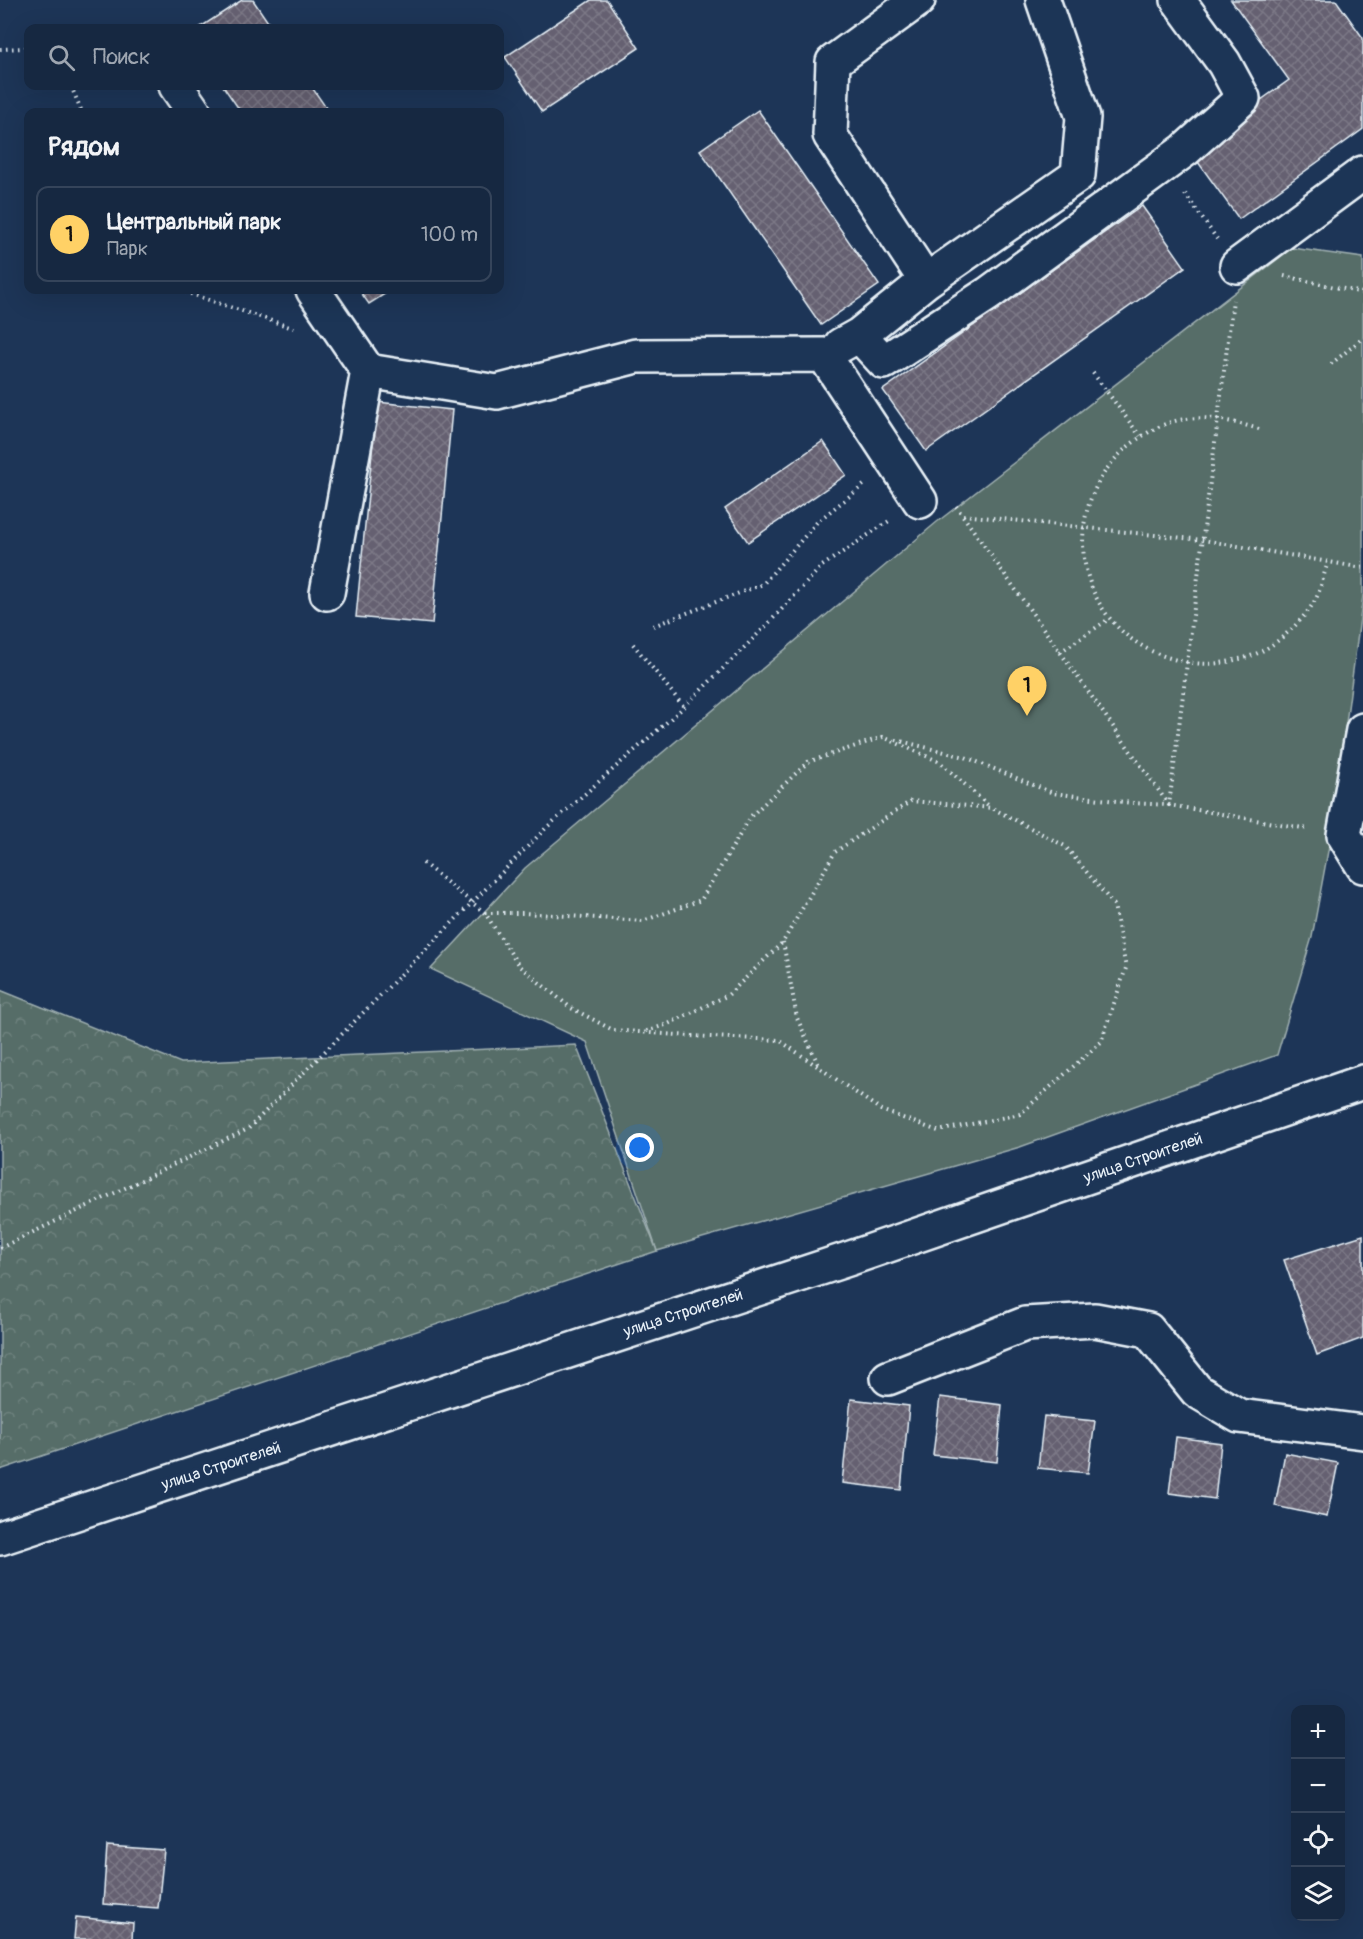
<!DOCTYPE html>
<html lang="ru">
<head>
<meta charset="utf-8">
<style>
  body { margin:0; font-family:Pangolin,sans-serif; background:#1f3048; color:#f1f3f6 }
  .controls { position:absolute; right:18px; bottom:18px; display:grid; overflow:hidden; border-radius:12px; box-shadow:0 6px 24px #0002 }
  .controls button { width:54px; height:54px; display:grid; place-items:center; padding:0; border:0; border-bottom:2px solid #35445a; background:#162841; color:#f1f3f6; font:30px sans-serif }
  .you { position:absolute; left:640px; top:1148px; width:21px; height:21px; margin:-15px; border:4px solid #fff; border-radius:50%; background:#1a73e8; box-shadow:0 0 0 9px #1a73e833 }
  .badge { display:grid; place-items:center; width:39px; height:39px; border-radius:50%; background:#ffd166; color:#111; font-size:20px; font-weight:700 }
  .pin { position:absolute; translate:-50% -50px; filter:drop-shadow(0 2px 3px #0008) }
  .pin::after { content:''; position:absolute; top:32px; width:21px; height:18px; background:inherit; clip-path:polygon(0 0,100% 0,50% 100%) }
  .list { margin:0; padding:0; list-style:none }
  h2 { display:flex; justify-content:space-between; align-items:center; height:78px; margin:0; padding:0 24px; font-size:26px }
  h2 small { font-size:20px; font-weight:400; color:#9ea6b1 }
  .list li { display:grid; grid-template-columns:39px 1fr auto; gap:18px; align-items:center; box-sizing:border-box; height:96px; margin:0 12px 12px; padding:0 12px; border:2px solid #35445a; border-radius:12px }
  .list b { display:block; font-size:22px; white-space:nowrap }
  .list p { margin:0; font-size:20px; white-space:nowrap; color:#9ea6b1 }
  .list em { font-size:20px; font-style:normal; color:#9ea6b1 }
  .icon { flex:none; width:33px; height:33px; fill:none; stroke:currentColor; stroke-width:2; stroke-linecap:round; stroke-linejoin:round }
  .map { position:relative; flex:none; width:1363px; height:1939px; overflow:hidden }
  .search { position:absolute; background:#162841; box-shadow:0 6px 24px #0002; left:24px; top:24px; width:480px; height:66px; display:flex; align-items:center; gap:15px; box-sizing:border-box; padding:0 21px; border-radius:12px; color:#9ea6b1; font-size:22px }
  .panel { position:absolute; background:#162841; box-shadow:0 6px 24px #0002; left:24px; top:108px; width:480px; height:186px; border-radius:12px }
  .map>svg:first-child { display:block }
  .green { fill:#566d68; stroke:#9fafb0; stroke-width:1.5 }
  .forest { fill:url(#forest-crowns); stroke:#9fafb0; stroke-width:1.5 }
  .building { fill:url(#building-cross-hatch); stroke:#e8f1f8; stroke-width:1.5 }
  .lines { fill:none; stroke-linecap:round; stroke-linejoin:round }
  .minor-casing { stroke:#e8f1f8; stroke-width:38 }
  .major-casing { stroke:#e8f1f8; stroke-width:38 }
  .path { stroke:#e8f1f8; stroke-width:4; stroke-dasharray:1.5 4.5; stroke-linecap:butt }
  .minor { stroke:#1d3557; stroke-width:33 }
  .major { stroke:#1d3557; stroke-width:33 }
  .labels { text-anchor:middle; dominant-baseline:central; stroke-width:6; stroke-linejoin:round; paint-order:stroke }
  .street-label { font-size:16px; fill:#e8f1f8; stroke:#1d3557 }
</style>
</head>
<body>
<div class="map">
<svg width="1363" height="1939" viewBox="0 0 1363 1939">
  <defs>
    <pattern id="forest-crowns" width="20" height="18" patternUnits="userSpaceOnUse" patternTransform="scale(1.5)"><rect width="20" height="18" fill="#566d68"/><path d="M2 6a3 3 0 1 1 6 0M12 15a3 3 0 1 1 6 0" fill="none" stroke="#6e827e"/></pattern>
    <pattern id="building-cross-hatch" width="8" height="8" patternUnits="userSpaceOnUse" patternTransform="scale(1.5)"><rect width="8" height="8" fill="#656171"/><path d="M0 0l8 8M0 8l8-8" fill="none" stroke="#7b7886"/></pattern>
  </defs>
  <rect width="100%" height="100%" fill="#1d3557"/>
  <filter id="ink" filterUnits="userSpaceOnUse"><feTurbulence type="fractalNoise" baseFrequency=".0167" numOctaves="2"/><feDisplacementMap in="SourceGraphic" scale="12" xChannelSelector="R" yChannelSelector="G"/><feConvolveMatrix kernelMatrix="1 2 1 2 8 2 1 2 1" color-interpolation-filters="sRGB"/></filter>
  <g filter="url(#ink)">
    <path class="green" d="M1292,248L1363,258V596L1331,835L1312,937L1277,1055L1020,1147L657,1251L587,1042L431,969L525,868L937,522Z"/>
    <path class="forest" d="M0,990L181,1063L576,1045L657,1251L0,1470Z"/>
    <path class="building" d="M242,0H253L272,28H199Z
      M591,0H607L639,48L542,112L505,57Z
      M1231,0H1336L1363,38V129L1239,219L1190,151L1289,80Z
      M223,86H311L329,112H241Z
      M758,110L879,285L821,325L700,150Z
      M1142,206L1185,267L926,451L883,390Z
      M359,290H391L369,304Z
      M377,402L452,410L432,624L356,617Z
      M823,441L846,475L748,542L725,509Z
      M1363,1235V1338L1317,1355L1284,1260Z
      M940,1397L1002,1405L997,1462L933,1455Z
      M851,1399L909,1406L901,1490L842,1483Z
      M1044,1416L1095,1421L1088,1473L1038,1468Z
      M1176,1437L1221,1443L1215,1499L1169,1493Z
      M1285,1453L1338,1463L1327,1517L1275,1506Z
      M107,1846L164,1850L158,1908L103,1904Z
      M76,1917L133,1923L132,1939H74Z"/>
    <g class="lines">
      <defs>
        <path id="minor" d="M918,0L833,62L830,135L926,281
          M176,86L194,112
          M1237,266L1363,173
          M313,290L368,371L497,392L636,356L824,355L920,501
          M859,335L884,362L988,294L1185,150L1243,98L1224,63L1178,0
          M841,345L859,335L926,281L1078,175L1083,117L1043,0
          M327,593L368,371
          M1363,730L1344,835L1363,866
          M888,1378L1025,1324L1095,1320L1148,1330L1197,1391L1239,1416L1363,1432"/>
        <path id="major" d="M0,1538L848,1259L1363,1082"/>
      </defs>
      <use href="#minor" class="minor-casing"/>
      <use href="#major" class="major-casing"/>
      <path class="path" d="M0,49L28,48
        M71,86L82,112
        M1185,194L1217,239
        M1284,276L1363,293
        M179,290L296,329
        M1331,364L1363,338
        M1093,373L1140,436
        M1259,429C1231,421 1208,415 1179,420C1159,424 1139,437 1124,450C1058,510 1074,618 1156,653C1180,663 1206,667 1231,661C1238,659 1246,658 1253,655C1275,647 1302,622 1314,602C1321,591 1323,575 1328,563
        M956,506L1169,805L1233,300
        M963,515L1203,540L1363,568
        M653,626L763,584L818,521L865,484
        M633,644L684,707
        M1060,652L1109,619
        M896,740L965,757L1053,793L1132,803L1169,805L1308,829
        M423,863L485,913L519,966L571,1008L613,1030L690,1036L779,1040L881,1110L938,1131L1020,1114L1101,1042L1126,968L1114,905L1065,846L992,808L911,801L835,852L783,942L728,995L668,1024L644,1032
        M485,913H523L643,921L701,900L751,816L808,762L883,737L940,762L990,807
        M783,942L797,1018L819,1066
        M0,1248L248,1129L546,828L684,707L768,624L822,566L889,521"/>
      <use href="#minor" class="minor"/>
      <use href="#major" class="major"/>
    </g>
  </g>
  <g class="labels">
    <g class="street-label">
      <text transform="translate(1143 1158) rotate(-19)">улица Строителей</text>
      <text transform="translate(683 1313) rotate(-18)">улица Строителей</text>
      <text transform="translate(221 1466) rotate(-18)">улица Строителей</text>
    </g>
  </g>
</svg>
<div class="controls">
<button>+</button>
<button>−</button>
<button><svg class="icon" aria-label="locate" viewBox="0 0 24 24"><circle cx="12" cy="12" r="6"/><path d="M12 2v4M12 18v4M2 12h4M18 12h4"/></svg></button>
<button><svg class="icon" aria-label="layers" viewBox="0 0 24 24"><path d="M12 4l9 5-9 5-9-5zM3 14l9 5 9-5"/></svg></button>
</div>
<div class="you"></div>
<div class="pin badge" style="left:1027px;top:716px">1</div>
<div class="search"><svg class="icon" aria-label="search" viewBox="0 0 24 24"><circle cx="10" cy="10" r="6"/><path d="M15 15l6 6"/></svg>Поиск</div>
<section class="panel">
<h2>Рядом<small></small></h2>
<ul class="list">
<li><span class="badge">1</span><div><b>Центральный парк</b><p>Парк</p></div><em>100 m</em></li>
</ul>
</section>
</div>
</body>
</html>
